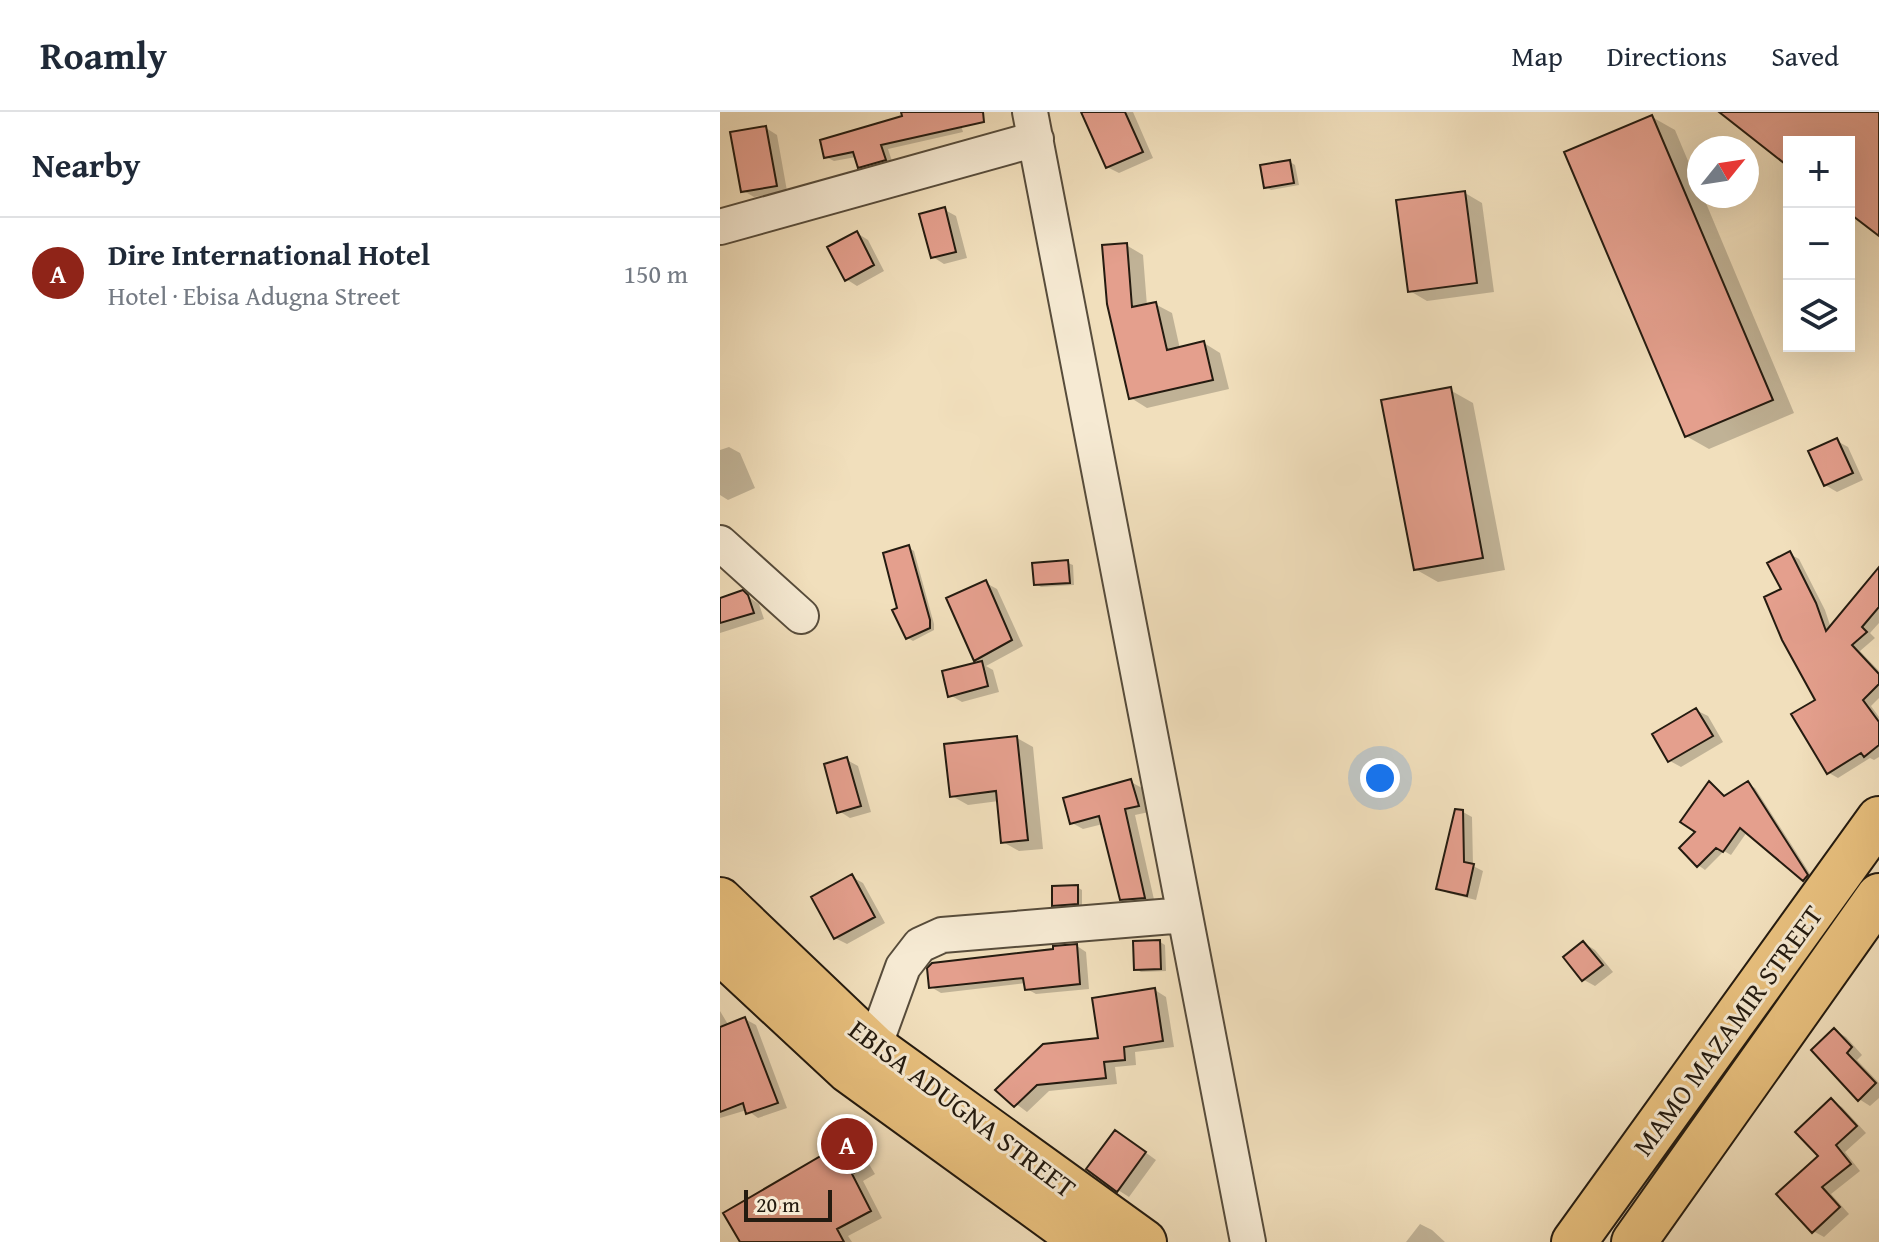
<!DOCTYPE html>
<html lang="en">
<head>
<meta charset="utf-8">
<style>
  body { margin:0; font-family:"Gentium Book Plus",serif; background:#f2f2f3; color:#1f2937 }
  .controls { position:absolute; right:24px; top:24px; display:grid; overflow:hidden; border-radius:0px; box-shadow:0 8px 32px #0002 }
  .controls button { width:72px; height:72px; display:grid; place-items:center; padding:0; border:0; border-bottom:2px solid #e0e1e3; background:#fff; color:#1f2937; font:40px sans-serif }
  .compass { position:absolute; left:967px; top:24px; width:72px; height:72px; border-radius:50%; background:#fff; box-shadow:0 8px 32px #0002; rotate:60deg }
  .scale { position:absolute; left:24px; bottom:20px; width:88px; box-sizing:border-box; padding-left:8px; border:4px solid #241b10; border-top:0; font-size:22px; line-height:28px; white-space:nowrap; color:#241b10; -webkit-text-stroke:6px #f6ead3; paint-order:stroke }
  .you { position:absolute; left:660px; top:666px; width:28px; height:28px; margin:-20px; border:6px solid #fff; border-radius:50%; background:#1a73e8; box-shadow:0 0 0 12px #1a73e833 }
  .badge { display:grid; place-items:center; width:52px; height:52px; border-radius:50%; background:#8f2418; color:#fff; font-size:26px; font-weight:700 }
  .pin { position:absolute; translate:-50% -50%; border:4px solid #fff; box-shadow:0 2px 8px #0006 }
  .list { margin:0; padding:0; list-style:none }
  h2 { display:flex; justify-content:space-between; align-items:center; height:104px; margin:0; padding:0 32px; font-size:34px }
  h2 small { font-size:26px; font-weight:400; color:#747a83 }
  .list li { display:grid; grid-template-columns:52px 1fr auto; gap:24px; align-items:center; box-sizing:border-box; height:112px; padding:0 32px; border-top:2px solid #e0e1e3 }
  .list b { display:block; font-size:30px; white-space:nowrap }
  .list p { margin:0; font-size:26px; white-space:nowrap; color:#747a83 }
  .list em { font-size:26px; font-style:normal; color:#747a83 }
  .icon { flex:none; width:44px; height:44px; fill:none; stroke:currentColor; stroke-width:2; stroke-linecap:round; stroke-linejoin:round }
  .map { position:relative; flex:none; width:1159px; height:1130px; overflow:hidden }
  header { display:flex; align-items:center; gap:48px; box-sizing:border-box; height:112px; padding:0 40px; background:#fff; border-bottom:2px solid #e0e1e3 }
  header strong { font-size:38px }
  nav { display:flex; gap:44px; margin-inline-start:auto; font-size:28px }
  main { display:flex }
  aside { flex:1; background:#fff }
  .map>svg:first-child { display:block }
  .shadow { fill:#0003 }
  .building { fill:#e49f8d; stroke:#241b10; stroke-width:2 }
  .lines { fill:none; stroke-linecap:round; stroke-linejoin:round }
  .minor-casing { stroke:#574c3b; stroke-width:38 }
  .major-casing { stroke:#241b10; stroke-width:48 }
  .minor { stroke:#f6ead3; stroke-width:34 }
  .major { stroke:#e8c07e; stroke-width:44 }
  .labels { text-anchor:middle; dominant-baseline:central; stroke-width:6; stroke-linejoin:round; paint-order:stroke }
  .street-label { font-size:28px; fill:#241b10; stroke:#f6ead3 }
</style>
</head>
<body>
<header>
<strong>Roamly</strong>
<nav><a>Map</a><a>Directions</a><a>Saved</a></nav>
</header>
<main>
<aside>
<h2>Nearby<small></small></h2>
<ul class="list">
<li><span class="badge">A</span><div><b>Dire International Hotel</b><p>Hotel · Ebisa Adugna Street</p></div><em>150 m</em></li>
</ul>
</aside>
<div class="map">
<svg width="1159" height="1130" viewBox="0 0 1159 1130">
  <rect width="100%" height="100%" fill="#f1dfbc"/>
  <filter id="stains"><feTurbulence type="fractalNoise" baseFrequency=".0025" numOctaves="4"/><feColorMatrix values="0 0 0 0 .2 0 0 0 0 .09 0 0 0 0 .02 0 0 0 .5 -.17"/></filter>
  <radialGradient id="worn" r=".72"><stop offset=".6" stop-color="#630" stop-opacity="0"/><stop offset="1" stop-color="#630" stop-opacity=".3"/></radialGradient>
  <path class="shadow" d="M208,0H237L243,20L168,37L173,52L148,59L139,55L136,45L114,49L106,45Z
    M363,0H413L433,46L399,61L387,55Z
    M932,5L955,18L979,75V84H983L1074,301L989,337L966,324Z
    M46,16L57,23L67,79L34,85L22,78Z
    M570,50L575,53L579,73L551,78L546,75Z
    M745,81L762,91L774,180L707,189L690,179Z
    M225,98L236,104L247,146L224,152L213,145Z
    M137,121L148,128L164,159L137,174L126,167Z
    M406,133L423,143L427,194L435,192L452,201L460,237L484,231L500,241L509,277L427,296L411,286Z
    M730,278L753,291L785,458L718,470L695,457Z
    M1117,329L1128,335L1143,368L1117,380L1105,373Z
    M9,335L20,341L35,376L8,388L0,383V338Z
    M189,436L194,439L214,512V518L193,529L188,526L179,497Z
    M1070,442L1079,447L1105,498L1111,516L1159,456V511L1150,521L1155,526L1140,539L1159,559V586L1151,594L1159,605V645L1154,648L1150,646L1118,666L1109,661L1098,588L1064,478Z
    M348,451L353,453L354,473L321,475L316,472Z
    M266,471L277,477L303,534L266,554L273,558L279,580L242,590L230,583L262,551L255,547Z
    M23,481L39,492L44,507L0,521V488Z
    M976,598L988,604L1003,630L961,655L950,649L934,623Z
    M297,626L313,635L323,737L299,739L283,730L279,689L248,693L232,684Z
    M127,648L138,654L151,700L130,706L119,699Z
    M411,670L422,676L429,700L415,703L435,792L414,794L402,787L383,712L363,717L352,711Z
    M990,672L1006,685L1028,672L1035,676L1094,768L1092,772L1027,720L1011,743L1004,739L985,758L978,753V720Z
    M743,700L752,705L753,754L763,759L756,788L728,781L719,776Z
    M132,765L143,771L165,811L127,832L115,826Z
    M357,775L362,778V794L339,796L334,793Z
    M440,830L445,833L446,859L421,860L416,857Z
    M864,831L875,838L893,860L875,874L864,868L846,845Z
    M357,834L366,840L369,877L316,882L307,877L306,871L221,881L211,875Z
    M435,878L446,885L454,935L415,940L416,953L395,955L397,972L329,979L307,1000L278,978L381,928Z
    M0,899L9,914L25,907L36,913L67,996L38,1006L27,998L0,1006Z
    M1114,918L1126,925L1142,943L1137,948L1159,971V986L1150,994L1139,987Z
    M1112,989L1122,995L1146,1021L1125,1040L1140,1059L1111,1082L1129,1102L1104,1125L1093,1119L1100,1044Z
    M407,1027L436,1048L409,1085L398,1078Z
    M128,1030L140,1037L155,1062L143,1069L162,1106L128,1124L132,1130H22Z
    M700,1112L712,1118L725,1130H686Z"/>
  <path class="building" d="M181,0H263L264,10L161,33L166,48L138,56L133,40L104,46L100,28L182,4Z
    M361,0H405L423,40L386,56Z
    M999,0H1159V124L1129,101V30H1069V55Z
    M932,3L1053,288L965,325L844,40Z
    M46,14L57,74L21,80L10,20Z
    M570,48L574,71L544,76L540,53Z
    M745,79L757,171L688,180L676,88Z
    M225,95L236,140L211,146L199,102Z
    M137,119L154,153L125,169L107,135Z
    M407,131L412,195L436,190L447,238L484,229L493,268L409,287L387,192L382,133Z
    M731,275L763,446L694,458L661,288Z
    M1117,326L1133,361L1104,374L1088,339Z
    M189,433L210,508V516L186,527L172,498L177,496L163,441Z
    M1070,439L1096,491L1106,519L1159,455V495L1142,515L1147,520L1132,533L1159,562V572L1143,588L1159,610V633L1144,645L1141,641L1107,662L1071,602L1095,588L1062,528L1044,485L1061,477L1047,451Z
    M348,448L350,471L314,473L312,451Z
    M266,468L292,528L254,549L226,486Z
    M23,478L28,483L34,501L0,511V486Z
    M262,549L268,574L228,585L222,559Z
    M976,596L993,624L948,650L932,622Z
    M297,624L308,728L281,731L276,679L230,685L224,632Z
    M127,645L141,694L117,701L104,652Z
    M411,667L419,694L405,697L425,786L400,788L379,704L350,712L343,686Z
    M989,669L1004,684L1028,669L1088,763L1083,769L1020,716L1003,740L996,736L977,755L959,736L975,720L960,710Z
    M735,697L743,698L744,750L754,752L747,784L716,777Z
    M132,762L155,805L114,827L91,785Z
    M358,773V792L332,794V774Z
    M440,828L441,857L414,858L413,829Z
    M863,829L883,853L862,869L843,845Z
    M357,832L360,872L305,878L303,866L209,876L207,856L212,851L333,837V834Z
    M435,876L443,929L404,935L405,948L384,950L386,966L317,973L294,995L275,978L323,932L378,926L372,886Z
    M25,905L58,991L26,1002L23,991L0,1000V915Z
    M1114,916L1132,935L1127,941L1156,971L1138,989L1091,938Z
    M1111,986L1137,1014L1116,1033L1131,1052L1102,1075L1120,1095L1092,1121L1056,1082L1098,1044L1075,1020Z
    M395,1018L426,1040L397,1080L366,1057Z
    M128,1028L144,1055L132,1062L151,1099L117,1117L124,1130H20L3,1101Z"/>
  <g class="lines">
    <defs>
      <path id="minor" d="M310,0L528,1130
        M0,115L316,27
        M0,431L81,504
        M154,935L183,855L200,833L222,823L465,803"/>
      <path id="major" d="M0,788L154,935L424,1130
        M0,839L128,958L365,1130
        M854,1130L1159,707
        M914,1130L1159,784"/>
    </defs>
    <use href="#minor" class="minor-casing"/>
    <use href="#major" class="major-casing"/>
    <use href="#minor" class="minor"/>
    <use href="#major" class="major"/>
  </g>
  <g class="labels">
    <g class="street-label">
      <text transform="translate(1007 918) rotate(-54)">MAMO MAZAMIR STREET</text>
      <text transform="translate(243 996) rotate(37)">EBISA ADUGNA STREET</text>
    </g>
  </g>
  <rect width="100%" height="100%" filter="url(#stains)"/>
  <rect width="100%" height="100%" fill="url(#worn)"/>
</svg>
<div class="controls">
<button>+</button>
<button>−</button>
<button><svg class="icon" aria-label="layers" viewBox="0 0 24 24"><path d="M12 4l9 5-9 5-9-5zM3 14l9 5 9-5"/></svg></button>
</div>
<svg class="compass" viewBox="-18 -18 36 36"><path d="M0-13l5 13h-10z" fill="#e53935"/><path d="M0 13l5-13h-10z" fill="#747a83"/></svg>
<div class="scale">20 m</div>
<div class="you"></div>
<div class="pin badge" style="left:127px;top:1032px">A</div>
</div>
</main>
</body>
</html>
